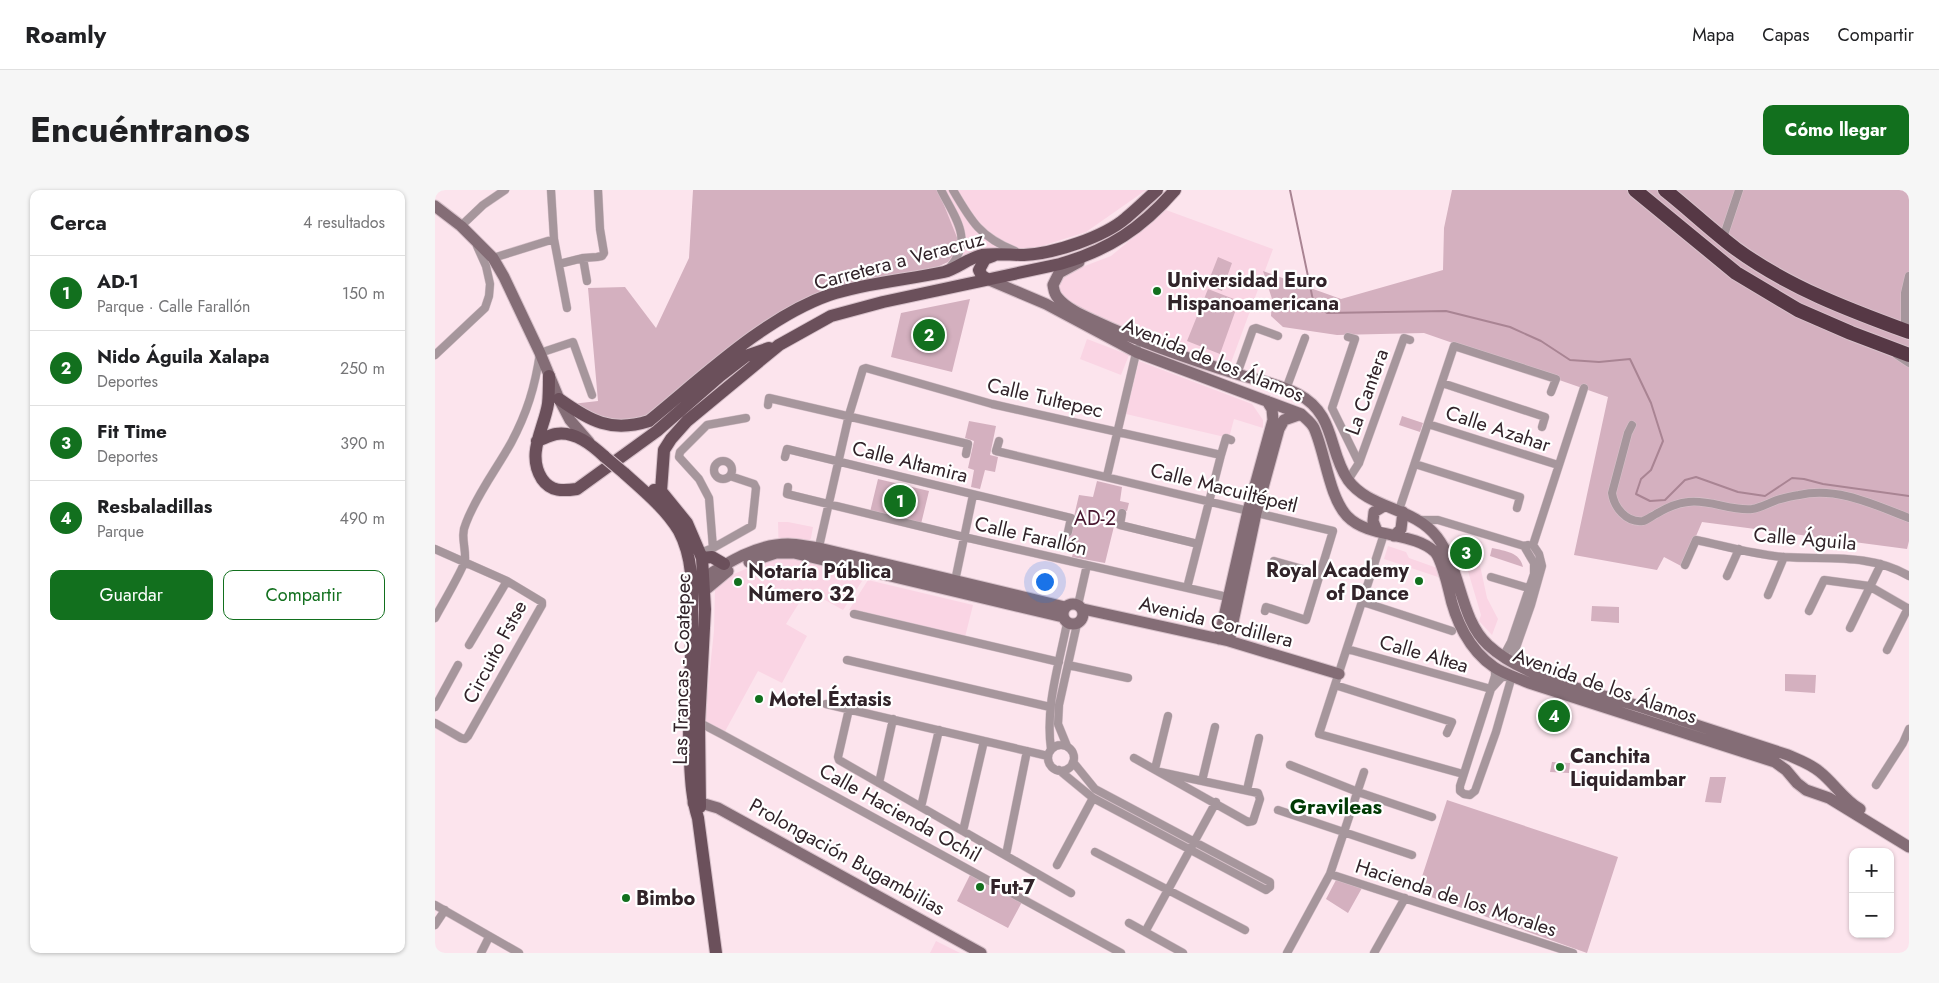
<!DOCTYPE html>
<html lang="es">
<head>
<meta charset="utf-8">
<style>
  body { margin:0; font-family:Jost,sans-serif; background:#f6f6f6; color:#202124 }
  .controls { position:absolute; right:15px; bottom:15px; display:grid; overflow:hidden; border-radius:10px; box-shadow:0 1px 4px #0004 }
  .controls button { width:45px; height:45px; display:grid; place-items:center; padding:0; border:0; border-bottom:1px solid #e0e0e0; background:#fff; color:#202124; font:25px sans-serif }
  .you { position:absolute; left:609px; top:391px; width:18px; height:18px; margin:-12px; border:4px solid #fff; border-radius:50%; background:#1a73e8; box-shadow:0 0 0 8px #1a73e833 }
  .badge { display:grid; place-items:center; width:32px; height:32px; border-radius:50%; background:#12701e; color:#fff; font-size:16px; font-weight:700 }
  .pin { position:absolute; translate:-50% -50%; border:2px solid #fff; box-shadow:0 1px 5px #0006 }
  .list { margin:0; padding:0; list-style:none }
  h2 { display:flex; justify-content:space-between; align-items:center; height:65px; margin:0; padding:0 20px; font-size:21px }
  h2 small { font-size:16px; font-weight:400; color:#757577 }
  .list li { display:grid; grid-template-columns:32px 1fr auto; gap:15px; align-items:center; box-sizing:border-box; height:75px; padding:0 20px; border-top:1px solid #e0e0e0 }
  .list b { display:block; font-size:19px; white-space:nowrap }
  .list p { margin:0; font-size:16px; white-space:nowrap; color:#757577 }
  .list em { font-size:16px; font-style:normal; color:#757577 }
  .actions { display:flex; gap:10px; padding:15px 20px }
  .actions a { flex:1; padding:11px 0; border:1px solid #12701e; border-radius:10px; text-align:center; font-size:18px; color:#12701e }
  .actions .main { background:#12701e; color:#fff }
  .map { position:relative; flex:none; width:1474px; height:763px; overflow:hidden; border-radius:10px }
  header { display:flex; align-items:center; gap:30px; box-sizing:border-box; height:70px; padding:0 25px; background:#fff; border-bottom:1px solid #e0e0e0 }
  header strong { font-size:24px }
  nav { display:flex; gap:28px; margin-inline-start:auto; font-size:18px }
  .intro { display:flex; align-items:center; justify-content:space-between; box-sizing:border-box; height:120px; padding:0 30px }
  h1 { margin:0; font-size:35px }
  .button { padding:12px 22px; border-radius:10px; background:#12701e; color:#fff; font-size:18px; font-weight:700 }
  main { display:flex; gap:30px; padding:0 30px }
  aside { flex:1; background:#fff; border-radius:10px; box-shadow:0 1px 4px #0004 }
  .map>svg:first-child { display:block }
  .built { fill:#fad5e4 }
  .green { fill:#d4b0bf }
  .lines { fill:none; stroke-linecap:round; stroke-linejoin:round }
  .stream { stroke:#a98493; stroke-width:2 }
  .street-casing { stroke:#d7c1ca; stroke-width:9 }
  .secondary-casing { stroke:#d7c1ca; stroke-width:13 }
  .primary-casing { stroke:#d7c1ca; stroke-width:14 }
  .highway-casing { stroke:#d7c1ca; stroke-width:16 }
  .street { stroke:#a6969c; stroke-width:8 }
  .secondary { stroke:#846d76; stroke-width:11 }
  .primary { stroke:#6b505b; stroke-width:12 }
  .highway { stroke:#563845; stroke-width:14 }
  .primary-bridge-casing { stroke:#d7c1ca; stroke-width:14; stroke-linecap:butt }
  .primary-bridge { stroke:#6b505b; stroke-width:12 }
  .poi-dot { fill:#12701e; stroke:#fff; stroke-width:2 }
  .labels { text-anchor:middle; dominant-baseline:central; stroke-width:4.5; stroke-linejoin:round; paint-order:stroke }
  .street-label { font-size:20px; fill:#312329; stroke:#fff }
  .poi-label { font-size:20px; font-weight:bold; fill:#312329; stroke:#fff; text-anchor:start }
  .park-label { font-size:20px; fill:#481830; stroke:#fff }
  .neighbourhood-label { font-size:21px; font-weight:bold; fill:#003a04; stroke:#fff }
</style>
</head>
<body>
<header>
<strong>Roamly</strong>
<nav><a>Mapa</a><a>Capas</a><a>Compartir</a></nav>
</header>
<div class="intro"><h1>Encuéntranos</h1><a class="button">Cómo llegar</a></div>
<main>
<aside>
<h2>Cerca<small>4 resultados</small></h2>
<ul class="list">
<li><span class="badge">1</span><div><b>AD-1</b><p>Parque · Calle Farallón</p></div><em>150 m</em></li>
<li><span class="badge">2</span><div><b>Nido Águila Xalapa</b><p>Deportes</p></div><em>250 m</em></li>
<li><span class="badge">3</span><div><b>Fit Time</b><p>Deportes</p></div><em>390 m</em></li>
<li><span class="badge">4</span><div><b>Resbaladillas</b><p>Parque</p></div><em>490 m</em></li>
</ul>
<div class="actions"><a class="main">Guardar</a><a>Compartir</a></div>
</aside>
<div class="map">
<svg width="1474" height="763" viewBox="0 0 1474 763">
  <rect width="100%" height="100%" fill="#fce4ed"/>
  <path class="built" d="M503,0H711L651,42L604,57L513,72L521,47Z
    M731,20L838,59L794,178L697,144L634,113L622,98L626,85L676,66Z
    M652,149L694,165L686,185L645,169Z
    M704,171L817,214L828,230V238L799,229L794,248L691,224Z
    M343,332H353L378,337L376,348L365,369L431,385L408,420L372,400L351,434L372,446L347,493L323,481L288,545L269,535L279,441L280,398L287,389L334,369L344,368Z
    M1023,345L1047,352L1043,366L1052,408L1063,429L1057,445L1044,431L1046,425L1030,371L1026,366L1027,360L1021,358Z
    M953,356L971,362L974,368L1002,378L1006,388L949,369Z
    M433,390L538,415L530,447L414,420Z
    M501,751L525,763H495Z"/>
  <path class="green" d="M258,0H503L525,55L513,72L498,79L364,117L215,225L185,234L162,229L137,214L163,211L153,98L190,97L221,138L254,68Z
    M1017,0H1474V351L1472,359L1267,332L1248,377L1229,367L1222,380L1139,365L1173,207L989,143L902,145L848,137L836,126L837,109L828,81L906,109L1008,80L1009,38Z
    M783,67L797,73L787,101L772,95Z
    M773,99L804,111L785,164L752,151Z
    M535,109L517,182L456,167L466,123Z
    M967,226L988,233L985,242L964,235Z
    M534,231L561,236L555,265L563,267L560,282L550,280L545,299L536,297L539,280L533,278L539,251L530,248Z
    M443,289L494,301L486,334L435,322Z
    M662,291L687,297L685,311L694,313L692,321L683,320L670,373L637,367L640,354L633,352L644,305L658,307Z
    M1057,358C1070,361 1085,362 1088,377L1055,366Z
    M1157,416L1184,417V433L1156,431Z
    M1350,484L1381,485L1380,503L1350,501Z
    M1117,572L1135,573L1134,583L1115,582Z
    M1275,587H1291L1286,613L1270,612Z
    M1012,610L1183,667L1152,763L982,702Z
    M536,683L587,712L573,738L522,711Z
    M901,690L927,698L913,723L891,709Z"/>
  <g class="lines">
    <path class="stream" d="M855,0L879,115L892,123L1011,121L1075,137L1106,151L1135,170L1164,172L1195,169L1216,213L1228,251L1216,280L1206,289L1201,304L1215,311L1230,310L1250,290L1261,287L1303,302L1330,306L1357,288L1369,289L1388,294L1474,306"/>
    <defs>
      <path id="street" d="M116,0L119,49L132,118
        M506,0C520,28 539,49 515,77
        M518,0C536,31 545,47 580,61
        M26,36L48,15L70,0
        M1288,48L1304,0
        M58,68L119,49
        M148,68L152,91
        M124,74L148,68L162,67L167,66L169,63L165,39L163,0
        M1470,141V103L1474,86
        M913,147L920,149L897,218L924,273
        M0,165L50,118L54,106L55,94L51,76L42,56
        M1462,165L1474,173
        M802,184L818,139L821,138L843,146
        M1007,193L1110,227L1107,237
        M851,199L870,148
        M333,215L334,208L533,254L531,264
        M993,234L1123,275
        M1197,235L1193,243L1177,303C1179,317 1191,333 1208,331C1212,330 1217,326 1221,324C1231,318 1242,313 1253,312C1274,309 1295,321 1317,319C1325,318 1334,313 1342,310C1349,308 1357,306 1364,305C1402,296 1440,315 1474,328
        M564,251L561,261L898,341L871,430L831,417L830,421
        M350,267L352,259L636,328L633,342
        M279 280a9 9 0 1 1 18 0a9 9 0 1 1-18 0Z
        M980,274L1085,307L1082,318
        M672,286L702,159
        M913,290L924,273L969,148L975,150
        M353,297L352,304L529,347L792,407
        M964,320L1019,156L1121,189L1116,202
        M687,323L685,335L763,354
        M984,330H1003L1089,356L1093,355
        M949,344L884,544L1028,584
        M1098,355L1149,198
        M278,358L274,308L264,289L244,267L245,262L272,235L311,228
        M0,359L72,391L107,412V415L33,546L30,549L26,548L0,533
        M383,361L414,225L428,179L431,178L557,214L786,265
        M265,363L278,358L317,336L321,298L319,294L295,286
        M1250,375L1261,350C1290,356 1320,365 1349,367C1391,370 1436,363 1474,386
        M839,376V371L885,384
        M1292,386L1304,359
        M1056,387L1093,398
        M520,391L538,305
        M752,398L786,265L791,248L796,250
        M1333,405L1349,367
        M928,412L1017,441
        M643,415L652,375
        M1374,421L1389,390L1434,396L1474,419
        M419,424L624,472
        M0,428C5,418 29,378 30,370C31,357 25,346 31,333C42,304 61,280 76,253C92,223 100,197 105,163L138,152L157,205
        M1415,438L1446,374
        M34,455L72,391
        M912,459L1056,499L1067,487L1077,486L1061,542L1040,601L1035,605L1029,604L1025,601V596L1056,499L1060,486V479
        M1452,460L1473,418
        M1068,467L1076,452L1099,384V373L1089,356
        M412,470L615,517
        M1076,472L1096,415L1107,376L1104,364L1098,355
        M633,475L693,488
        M900,495L1017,532L1012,543
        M391,514L613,566
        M0,517L23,475
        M414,519L403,567L404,570L636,703
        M262,534L269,535L288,545L686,763
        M613 568a13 13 0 1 1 26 0a13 13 0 1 1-26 0Z
        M632,556L623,534L624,515L642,434
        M616,559C610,516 624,475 632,433
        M699,568L813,632L818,631L825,609L823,603L725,582
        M855,575L923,602L997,627
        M720,579L733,526
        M624,580L658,608L831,700L835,697V692L660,599L638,572
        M767,591L780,537
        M444,593L458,529
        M1441,595L1468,553L1474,539
        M812,600L824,548
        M486,617L504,540
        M843,620L977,665
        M528,641L549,551
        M660,662L810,740
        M571,665L592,561
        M622,675L658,608
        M895,684L1138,763
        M0,715L84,763
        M694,733L748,763
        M0,735L10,720
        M710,742L781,612
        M46,763L54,747
        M852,763L895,684L929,582
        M939,763L970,708"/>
      <path id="secondary" d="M0,16L26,36L58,68L69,87L105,163L124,209L135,230L154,252
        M644,72L624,83L618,95C619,100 619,104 623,108C632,119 649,126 662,132C707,153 754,169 802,184C822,190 844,194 863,204C901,224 893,261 913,290C934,319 979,317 1002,347C1027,380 1024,428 1053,455C1090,489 1155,501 1203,516C1253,532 1303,549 1353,565C1364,570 1376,574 1385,582C1399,593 1409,610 1425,619
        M552,89L611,114L701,162L866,224C870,228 876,232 879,238C890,262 894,307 912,326C934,349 978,341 1000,362C1005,367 1012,392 1014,401C1020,430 1034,460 1059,477C1069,484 1083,488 1094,493L1340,572L1351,580L1362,593L1371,600L1394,608L1474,657
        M942,341L938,331L939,322L949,316
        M959,346L966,339L968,322
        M314,372L341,363H359L628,427
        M261,393C289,375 319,354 353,354C363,354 374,357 384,358L630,417
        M269,401L293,381
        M628 424a10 10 0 1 1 20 0a10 10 0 1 1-20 0Z
        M648,419L794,451L904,484
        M784,449L813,321L838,230L837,219L832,211
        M794,451L821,323L844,239L849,230L866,224
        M258,613H266L283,618L546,763"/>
      <path id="primary" d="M552,89L547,86L544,80L550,69L558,66
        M114,186C114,195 114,205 113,214C109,239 91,264 107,289C116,302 128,301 142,299L222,241L285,186L311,166L334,158
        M124,209C155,231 176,243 214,231C267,188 329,128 394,105C430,93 471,90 509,82C522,79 533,68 547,65C561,63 575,65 589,65C618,64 669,47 691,28C702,19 712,9 722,0
        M102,251C108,249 115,245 121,244C140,241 157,255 170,267
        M189,283C208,300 231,319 244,341C260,371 257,406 257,438C256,483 252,527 255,572C256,591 257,610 263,628L281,763
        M219,300L226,301L252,333L267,368L270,419L264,534L265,617
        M226,301L229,260L236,249L252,231L344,155L396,126L448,112L625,74C674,60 707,38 740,0
        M267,368L277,367L289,374"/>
      <path id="highway" d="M1200,0L1301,83L1363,120L1416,143L1474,165
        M1230,0C1254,19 1277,41 1301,59C1353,97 1414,120 1474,142"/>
    </defs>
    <use href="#street" class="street-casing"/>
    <use href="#secondary" class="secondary-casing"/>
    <use href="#primary" class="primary-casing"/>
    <use href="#highway" class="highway-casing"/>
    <use href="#street" class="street"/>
    <use href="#secondary" class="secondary"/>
    <use href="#primary" class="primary"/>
    <use href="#highway" class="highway"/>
    <defs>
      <path id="primary-bridge" d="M170,267L189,283"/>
    </defs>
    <use href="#primary-bridge" class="primary-bridge-casing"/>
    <use href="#primary-bridge" class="primary-bridge"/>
  </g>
  <g class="poi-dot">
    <circle cx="722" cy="101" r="5"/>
    <circle cx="984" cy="391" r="5"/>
    <circle cx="303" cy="392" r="5"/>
    <circle cx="324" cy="509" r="5"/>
    <circle cx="1125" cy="577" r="5"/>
    <circle cx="545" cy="697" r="5"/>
    <circle cx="191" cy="708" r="5"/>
  </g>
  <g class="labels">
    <g class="street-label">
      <text transform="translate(464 71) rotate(-15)">Carretera a Veracruz</text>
      <text transform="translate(778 170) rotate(22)">Avenida de los Álamos</text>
      <text transform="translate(932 202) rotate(-70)">La Cantera</text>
      <text transform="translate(610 208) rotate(13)">Calle Tultepec</text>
      <text transform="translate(1063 239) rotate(18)">Calle Azahar</text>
      <text transform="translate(475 272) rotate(14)">Calle Altamira</text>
      <text transform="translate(789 298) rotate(14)">Calle Macuiltépetl</text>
      <text transform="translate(596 346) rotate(13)">Calle Farallón</text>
      <text transform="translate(1370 349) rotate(5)">Calle Águila</text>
      <text transform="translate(781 432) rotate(14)">Avenida Cordillera</text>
      <text transform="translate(60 462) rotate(-62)">Circuito Fstse</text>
      <text transform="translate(989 464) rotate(16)">Calle Altea</text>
      <text transform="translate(247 479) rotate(-89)">Las Trancas - Coatepec</text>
      <text transform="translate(1170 496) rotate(19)">Avenida de los Álamos</text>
      <text transform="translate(465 623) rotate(29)">Calle Hacienda Ochil</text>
      <text transform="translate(412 667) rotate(29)">Prolongación Bugambilias</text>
      <text transform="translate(1021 708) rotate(18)">Hacienda de los Morales</text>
    </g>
    <g class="poi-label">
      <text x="732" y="90">Universidad Euro<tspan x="732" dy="23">Hispanoamericana</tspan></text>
      <text x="974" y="380" text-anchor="end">Royal Academy<tspan x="974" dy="23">of Dance</tspan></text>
      <text x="313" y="381">Notaría Pública<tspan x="313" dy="23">Número 32</tspan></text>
      <text x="334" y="509">Motel Éxtasis</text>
      <text x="1135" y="566">Canchita<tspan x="1135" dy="23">Liquidambar</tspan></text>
      <text x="555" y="697">Fut-7</text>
      <text x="201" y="708">Bimbo</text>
    </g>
    <g class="park-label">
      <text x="660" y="328">AD-2</text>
    </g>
    <g class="neighbourhood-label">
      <text x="901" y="617">Gravileas</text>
    </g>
  </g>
</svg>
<div class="controls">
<button>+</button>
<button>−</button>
</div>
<div class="you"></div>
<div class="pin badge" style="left:465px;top:311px">1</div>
<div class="pin badge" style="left:494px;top:145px">2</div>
<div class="pin badge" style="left:1031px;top:363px">3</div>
<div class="pin badge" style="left:1119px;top:526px">4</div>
</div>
</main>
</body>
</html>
